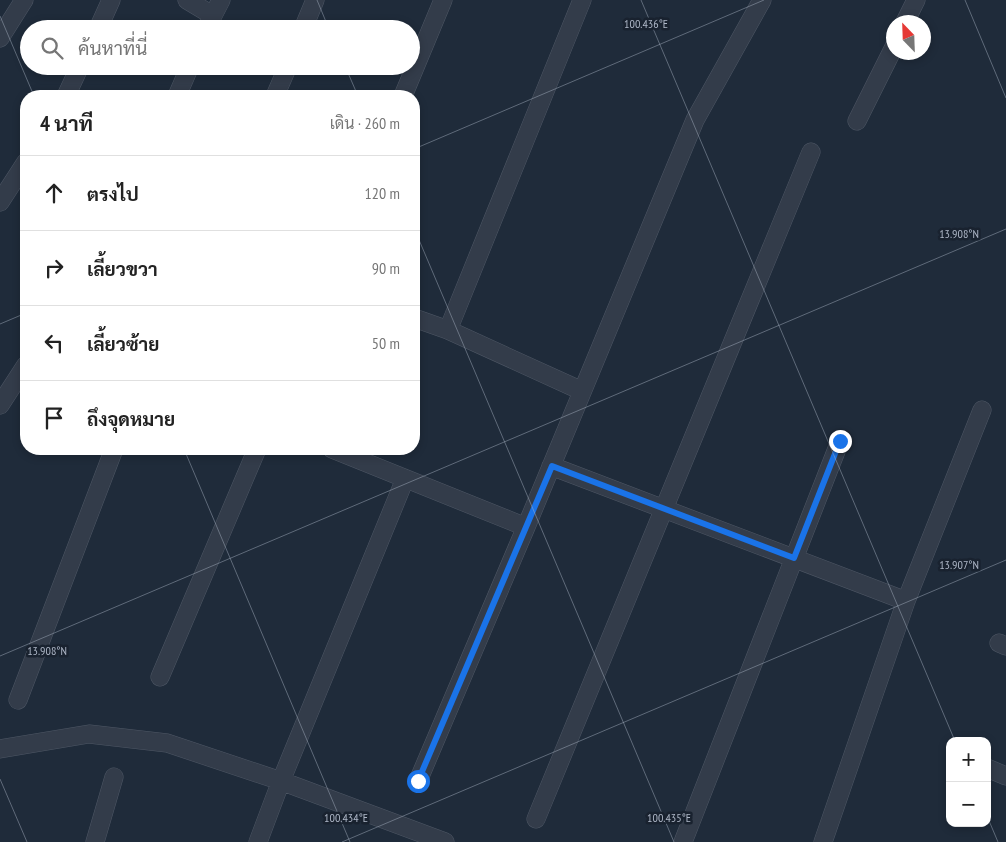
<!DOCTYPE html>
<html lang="th">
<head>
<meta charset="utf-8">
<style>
  body { margin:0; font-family:"PT Sans Narrow",Sarabun,sans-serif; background:#f2f2f2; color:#222 }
  .controls { position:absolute; right:15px; bottom:15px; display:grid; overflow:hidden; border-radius:10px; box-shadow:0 2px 8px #0003 }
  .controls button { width:45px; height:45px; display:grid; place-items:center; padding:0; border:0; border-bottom:1px solid #e0e0e0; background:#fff; color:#222; font:25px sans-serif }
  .compass { position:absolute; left:886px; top:15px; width:45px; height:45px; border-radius:50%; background:#fff; box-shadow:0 2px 8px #0003; rotate:337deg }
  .stop { position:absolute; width:15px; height:15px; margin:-11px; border:4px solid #1a73e8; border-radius:50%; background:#fff }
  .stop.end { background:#1a73e8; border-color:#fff; box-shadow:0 1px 5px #0008 }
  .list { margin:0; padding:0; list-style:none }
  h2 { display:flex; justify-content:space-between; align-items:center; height:65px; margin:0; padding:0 20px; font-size:21px }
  h2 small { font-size:16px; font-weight:400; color:#767676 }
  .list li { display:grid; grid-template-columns:32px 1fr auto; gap:15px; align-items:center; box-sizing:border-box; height:75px; padding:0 20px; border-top:1px solid #e0e0e0 }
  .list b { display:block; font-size:19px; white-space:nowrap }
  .list em { font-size:16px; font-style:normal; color:#767676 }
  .icon { flex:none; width:28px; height:28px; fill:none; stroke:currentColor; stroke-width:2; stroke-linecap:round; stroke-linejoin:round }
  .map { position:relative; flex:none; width:1006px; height:842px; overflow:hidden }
  .search { position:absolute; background:#fff; box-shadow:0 2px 8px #0003; left:20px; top:20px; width:400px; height:55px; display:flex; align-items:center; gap:12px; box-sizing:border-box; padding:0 18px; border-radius:28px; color:#767676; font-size:19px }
  .panel { position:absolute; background:#fff; box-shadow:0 2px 8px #0003; left:20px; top:90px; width:400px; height:365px; border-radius:20px }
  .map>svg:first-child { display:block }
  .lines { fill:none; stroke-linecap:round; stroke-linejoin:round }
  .street-casing { stroke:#4e5765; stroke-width:19 }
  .street { stroke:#333c4a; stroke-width:18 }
  .route { stroke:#1a73e8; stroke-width:6 }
  .ticks { fill:none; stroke:#aeb7c7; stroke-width:1; stroke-opacity:0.45 }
  .ticks-label { font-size:12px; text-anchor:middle; fill:#aeb7c7; stroke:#19222f; stroke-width:5; stroke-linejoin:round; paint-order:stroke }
</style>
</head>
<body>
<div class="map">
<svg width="1006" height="842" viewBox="0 0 1006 842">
  <rect width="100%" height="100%" fill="#1f2b3a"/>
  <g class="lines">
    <defs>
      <path id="street" d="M187,0L212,15
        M905,22L916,0
        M98,29L111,0
        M206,29L221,0
        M303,29L315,0
        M0,38L24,0
        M66,96L80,66
        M177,96L190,66
        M275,96L288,66
        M403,96L443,0
        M857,121L894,47
        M0,202L26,162
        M414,318L448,330L582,391
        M448,330L582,0
        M0,405L26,365
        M332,449L526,527
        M551,466L906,601
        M999,643L1006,646
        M160,677L257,449
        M18,700L114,449
        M0,749L89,734L167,743L281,781L445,842
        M987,768L1006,776
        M418,781L526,527L695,120L762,0
        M536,819L811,152
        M95,842L114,777
        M258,842L281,781L405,479
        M683,842L840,441
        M823,842L906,601L982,410"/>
    </defs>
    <use href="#street" class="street-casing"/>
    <use href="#street" class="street"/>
  </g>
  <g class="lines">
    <path class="route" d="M418,781L552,466L794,558L840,441"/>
  </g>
  <path class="ticks" d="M317,0L329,29M641,0L955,741M965,0L1006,98M0,16L34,96M345,66L358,96M414,149L764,0M414,228L674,842M0,324L26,313M184,449L350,842M0,656L1006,229M0,779L27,842M987,816L998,842M342,842L1006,560"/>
  <g class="ticks-label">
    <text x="646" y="28">100.436°E</text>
    <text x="959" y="238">13.908°N</text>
    <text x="959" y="569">13.907°N</text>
    <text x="47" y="655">13.908°N</text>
    <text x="346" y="822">100.434°E</text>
    <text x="669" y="822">100.435°E</text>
  </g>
</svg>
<div class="controls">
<button>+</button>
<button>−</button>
</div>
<svg class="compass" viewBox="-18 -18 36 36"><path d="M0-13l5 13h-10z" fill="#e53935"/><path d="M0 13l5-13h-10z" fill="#767676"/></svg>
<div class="stop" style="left:418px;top:781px"></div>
<div class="stop end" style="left:840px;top:441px"></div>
<div class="search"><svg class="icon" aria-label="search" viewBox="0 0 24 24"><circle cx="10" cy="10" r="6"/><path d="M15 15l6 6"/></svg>ค้นหาที่นี่</div>
<section class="panel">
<h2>4 นาที<small>เดิน · 260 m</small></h2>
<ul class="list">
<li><svg class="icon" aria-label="ahead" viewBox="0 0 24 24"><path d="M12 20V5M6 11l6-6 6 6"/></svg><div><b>ตรงไป</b></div><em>120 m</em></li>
<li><svg class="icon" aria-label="right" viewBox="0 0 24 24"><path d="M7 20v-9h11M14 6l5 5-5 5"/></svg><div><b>เลี้ยวขวา</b></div><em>90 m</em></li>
<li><svg class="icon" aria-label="left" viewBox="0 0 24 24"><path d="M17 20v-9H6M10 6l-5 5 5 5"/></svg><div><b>เลี้ยวซ้าย</b></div><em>50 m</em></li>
<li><svg class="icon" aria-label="arrive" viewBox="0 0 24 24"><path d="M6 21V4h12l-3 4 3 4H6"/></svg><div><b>ถึงจุดหมาย</b></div></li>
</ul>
</section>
</div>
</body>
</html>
